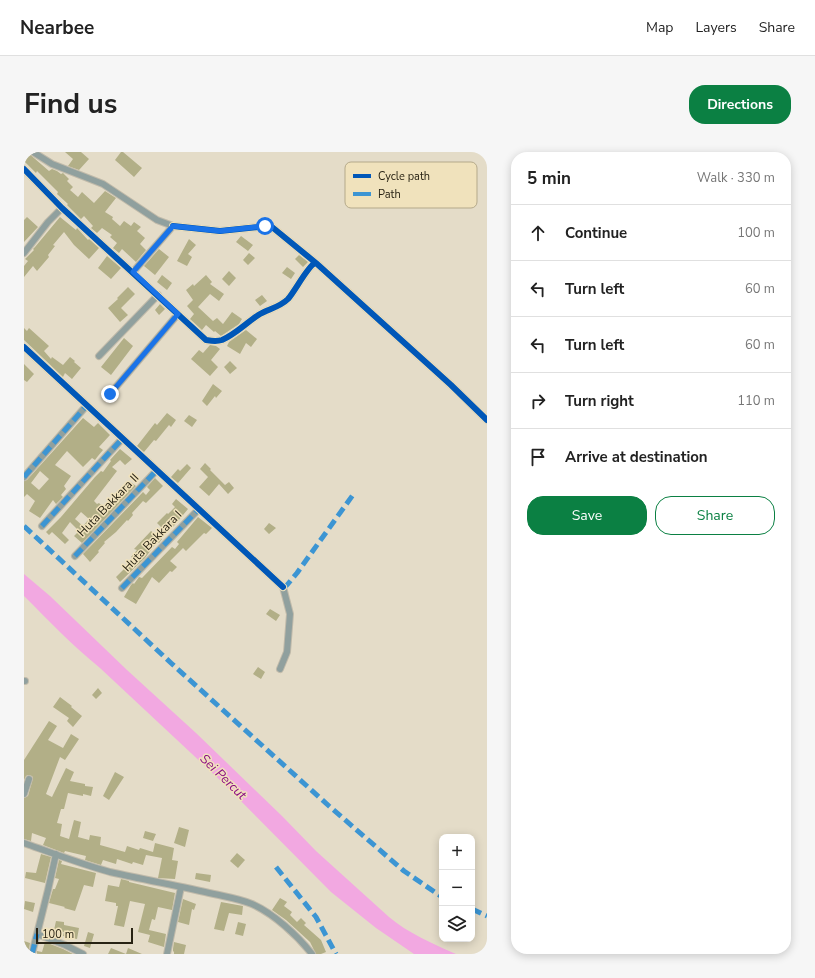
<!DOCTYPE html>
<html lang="en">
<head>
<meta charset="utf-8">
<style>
  body { margin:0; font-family:"Nunito Sans",sans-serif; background:#f6f6f6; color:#222 }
  .controls { position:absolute; right:12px; bottom:12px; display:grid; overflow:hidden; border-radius:8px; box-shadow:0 2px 10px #0003 }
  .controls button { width:36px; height:36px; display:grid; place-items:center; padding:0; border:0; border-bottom:1px solid #e0e0e0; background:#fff; color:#222; font:20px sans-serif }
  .scale { position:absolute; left:12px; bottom:10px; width:97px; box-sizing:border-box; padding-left:4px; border:2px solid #282314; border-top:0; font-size:11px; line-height:14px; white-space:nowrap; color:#282314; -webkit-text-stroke:3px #f0e2bc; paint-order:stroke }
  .stop { position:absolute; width:12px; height:12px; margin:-9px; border:3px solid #1a73e8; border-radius:50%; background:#fff }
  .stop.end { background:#1a73e8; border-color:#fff; box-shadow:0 1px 4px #0008 }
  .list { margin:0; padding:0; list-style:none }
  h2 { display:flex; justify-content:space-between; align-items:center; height:52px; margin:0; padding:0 16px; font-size:17px }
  h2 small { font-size:13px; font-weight:400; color:#767676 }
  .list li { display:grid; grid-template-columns:26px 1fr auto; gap:12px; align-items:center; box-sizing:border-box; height:56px; padding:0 16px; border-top:1px solid #e0e0e0 }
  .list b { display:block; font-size:15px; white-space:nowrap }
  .list em { font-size:13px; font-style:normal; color:#767676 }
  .actions { display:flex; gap:8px; padding:12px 16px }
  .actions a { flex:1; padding:9px 0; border:1px solid #0b8043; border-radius:16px; text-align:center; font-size:14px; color:#0b8043 }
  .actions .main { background:#0b8043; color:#fff }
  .icon { flex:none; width:22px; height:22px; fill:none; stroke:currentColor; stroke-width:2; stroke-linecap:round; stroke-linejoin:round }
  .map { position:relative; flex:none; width:463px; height:802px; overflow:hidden; border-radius:16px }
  header { display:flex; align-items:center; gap:24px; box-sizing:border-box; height:56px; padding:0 20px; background:#fff; border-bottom:1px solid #e0e0e0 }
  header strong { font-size:19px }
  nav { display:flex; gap:22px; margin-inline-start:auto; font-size:14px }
  .intro { display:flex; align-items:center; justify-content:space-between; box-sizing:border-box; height:96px; padding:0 24px }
  h1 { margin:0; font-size:28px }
  .button { padding:10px 18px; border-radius:16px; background:#0b8043; color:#fff; font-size:14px; font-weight:700 }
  main { display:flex; gap:24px; padding:0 24px }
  aside { flex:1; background:#fff; border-radius:16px; box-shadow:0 2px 10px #0003 }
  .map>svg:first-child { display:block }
  .water { fill:#f2a8e1 }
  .building { fill:#b2af87; fill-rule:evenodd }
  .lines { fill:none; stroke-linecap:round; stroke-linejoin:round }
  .minor-casing { stroke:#c0baaa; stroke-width:8 }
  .minor { stroke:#90a09e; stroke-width:6 }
  .quiet { stroke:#3c95d3; stroke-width:5; stroke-dasharray:10 5; stroke-linecap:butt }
  .cycleway-casing { stroke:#f0e2bc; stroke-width:8 }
  .cycleway { stroke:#0057b8; stroke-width:6 }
  .route { stroke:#1a73e8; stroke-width:5 }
  .labels { text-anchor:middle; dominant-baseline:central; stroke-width:3; stroke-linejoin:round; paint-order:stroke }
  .street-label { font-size:12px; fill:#282314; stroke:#f0e2bc }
  .water-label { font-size:13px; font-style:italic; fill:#8b0c83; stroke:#f0e2bc }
  .key { fill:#f0e2bc; stroke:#b4a98a; stroke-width:1 }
  .key-label { font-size:11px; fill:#282314 }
</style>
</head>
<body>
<header>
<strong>Nearbee</strong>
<nav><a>Map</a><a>Layers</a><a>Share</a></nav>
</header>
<div class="intro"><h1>Find us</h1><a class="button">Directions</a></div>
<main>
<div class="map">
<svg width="463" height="802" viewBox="0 0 463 802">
  <rect width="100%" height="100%" fill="#e4dcc8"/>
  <path class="water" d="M0,422L26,444L103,518L172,581L258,664L292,699L365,765C384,781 409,792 432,802H390L352,776L307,740L198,630L76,516C49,494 25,469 0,444Z"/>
  <path class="building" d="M3,0L25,19L28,17L33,19L37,22L39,21L45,27L43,29L49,35L46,38L54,45L58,40L70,51L81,39L92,46L81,60L89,65L88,67L96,74L100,69L107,74L110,70L117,75L113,79L121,86L116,92L122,98L112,110L98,97L95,101L89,96L93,91L86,85L88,83L78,76L73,81L67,76L69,74L60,64L57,67L43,53L44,52L33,42L34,40L13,19L12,21L0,9V3Z
    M41,0H57L65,7L55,18L44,14L49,7Z
    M97,0H99L118,16L110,25L91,8Z
    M3,65L14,75L0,90V68Z
    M36,65L52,78L53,76L64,88L65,87L75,96L65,107L50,93L40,80L29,93L31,94L24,103L25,105L13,119L9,114L0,125V114L4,109L1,107L10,98L9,97L11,95Z
    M217,84L229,93L224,99L212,90Z
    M165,87L172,93L164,102L168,105L163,114L153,109Z
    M135,97L145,105L131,123L120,114Z
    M225,101L231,106L224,113L219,108Z
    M275,103L284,110L279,115L271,107Z
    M83,104L97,116L87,127L74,116Z
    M263,115L271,121L267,127L258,121Z
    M205,119L212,126L205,134L198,127Z
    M138,123L148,131L143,138L133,130Z
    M182,123L188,130L186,132L200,142L195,149L186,142L174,155L189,169L193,166L199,172L208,160L218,167L215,172L197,184L191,179L190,180L182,173L178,178L166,167L170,162L163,154L169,148L162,138L169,132L170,134Z
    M104,135L111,142L97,156L104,163L96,170L84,156L94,147L93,146Z
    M238,143L243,149L236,154L231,148Z
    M136,152L141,157L135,163L131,158Z
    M0,176L3,179L5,176L25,194L20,199L27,207L28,205L39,213L46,205L51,209L50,210L57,216L48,227L41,221L39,225L0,188Z
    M222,178L233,187L227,195L222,191L216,202L203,194L205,190Z
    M100,186L109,194L87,223L77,215Z
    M186,193L192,194L196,197L187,208L194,215L186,224L167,207L175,198L179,201Z
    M206,209L213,216L206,222L200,215Z
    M0,212L10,222L3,230L0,228Z
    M189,232L198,239L192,246L191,244L183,254L178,249Z
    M143,261L152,268L147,275L145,273L132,289L130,288L120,300L113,294L131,271L133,273Z
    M165,263L173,268L168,275L160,269Z
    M59,266L70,275L74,271L86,283L75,295L79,298L74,304L71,308L68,306L59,315L43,299L31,313L47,324L40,334L42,337L37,343L39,345L32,352L29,348L16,366L5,359L11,349L3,342L0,345V329L3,328ZM16,319L25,327L15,338L7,331Z
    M96,297L108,307L101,313L96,308L88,315L93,319L70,349L73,352L75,351L82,358L105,329L112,334L58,391L50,384L55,379L46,370L38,381L45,388L41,392L28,380L25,383L22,380L37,365L71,325L77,319L79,320L87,309L86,308ZM57,360L65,367L59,374L51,367Z
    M181,311L187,317L186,318L201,333L205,330L210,336L204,342L195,332L185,344L175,335L184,325L176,317Z
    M163,312L167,316L154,331L147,325L154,317L156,319Z
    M131,326L139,334L122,351L119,349L108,361L109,363L104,369L103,368L92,380L80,390L81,391L74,399L75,400L66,410L59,402L119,340L122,343L126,338L123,335Z
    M152,347L164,357L149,375L147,373L141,379L133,371L143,361L144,362L151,355L148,352Z
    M174,365L188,376L182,382L180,381L162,399L159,396L146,409L153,415L148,420L146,419L135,431L128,425L112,452L100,445L107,433L109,431L110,432L115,425L118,426L148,395L151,397L155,392L153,390Z
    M245,371L252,376L245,382L240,377Z
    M127,379L138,387L135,391L133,390L121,406L96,430L92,425L103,414V413L109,406L107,405L113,398L110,397Z
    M246,457L256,463L252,469L242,462Z
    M234,515L241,520L237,527L229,522Z
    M74,536L78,541L72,547L68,543Z
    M36,545L48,554L47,555L58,564L49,575L43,569L45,566L29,555Z
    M25,569L33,574L24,588L39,596L47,582L55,587L41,608L36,605L22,642L28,645L42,616L50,620L46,629L61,632V634L69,635L67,644L59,642V644L44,641L40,657H37L33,671L38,672L36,684L45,687L50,668L57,670L54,685L65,688L66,683L77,685L76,693L101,700L103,694L115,698L116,696L129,700L131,691L150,696L148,708L154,709L151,727L134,726L138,706L122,703L119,713L109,710L108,712L93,707L92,712L79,708L77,713L61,708L62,704L41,699L40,701L19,693L22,686L8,681L7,689L0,687V646L4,644L9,626L8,624L4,623L2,624L0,628V608Z
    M91,620L100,625L85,648L79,644Z
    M155,675L165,678L161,695L150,691Z
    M121,679L132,682L129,689L119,686Z
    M213,701L221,708L214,716L206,709Z
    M17,702L27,705L21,731L1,726L2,720L12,721Z
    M35,708L38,709L37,712L72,721L69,735L60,733L51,759L40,756L41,755L25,751L29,737H31L35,727L31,726Z
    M172,721L187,723L186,730L171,727Z
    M97,727L105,729V730L151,741L148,758L134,755L131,768L128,767L125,778L142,782L140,795L124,790L126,783L114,780L121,752L106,749L100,775L90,773L94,754H92V751L81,749L84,733L95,735Z
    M256,746L263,750L260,754L268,760L266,763L273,770L277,766L282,771L280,773L297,788L302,800L297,802H292L286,790L262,768L248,758Z
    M159,747L172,752L170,758L168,757L165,773L154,770Z
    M1,749L11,751L9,760L0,757Z
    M197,750L219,754L218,763L205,761L200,779L190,777Z
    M32,769L40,770V773L55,776L53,787L39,784L40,780L30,778Z
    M214,770L222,772L219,784L211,782Z
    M64,780L70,782L66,796L60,794Z
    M0,789L6,791L4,802H0Z
    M21,790L39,797L49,802H13V799L18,800Z
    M150,790L162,793L160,802H150V800L149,799V797Z
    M87,796L102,802L104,796L118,802H84Z"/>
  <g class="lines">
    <defs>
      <path id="minor" d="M9,0L28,12L79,32L133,68L149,74L109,120
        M0,17L38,56L182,188C188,189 192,190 198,188C212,182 223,170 236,162C245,157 256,155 264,147C271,139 284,114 291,111
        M149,74L196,79L245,74L248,75L292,111L427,233L463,268
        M0,101L24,70L38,56
        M0,195L259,435L266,462L263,500L256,517
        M75,204L134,143
        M86,242L154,162
        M0,325L63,253
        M18,374L98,287
        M51,404L133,318
        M98,436L174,358
        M0,529H1
        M0,642L5,627
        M0,691C28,701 57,712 86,720C121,728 156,734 190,742C203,745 216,747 228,752C250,762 273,783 288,802
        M13,782L41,793L59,802
        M8,802L24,738L32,702
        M143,802L157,735"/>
    </defs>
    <use href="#minor" class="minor-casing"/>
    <use href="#minor" class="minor"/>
    <path class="quiet" d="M0,325L63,253
      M0,374L147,511L305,654L380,719L418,745
      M18,374L98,287
      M51,404L133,318
      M259,435L263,433L273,421L331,340
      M98,436L174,358
      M252,715L292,765L312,802
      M448,757L463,764
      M8,802L13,782"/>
    <defs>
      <path id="cycleway" d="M0,17L38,56L182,188C188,189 192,190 198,188C212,182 223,170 236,162C245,157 256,155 264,147C271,139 284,114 291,111
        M149,74L196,79L245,74L248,75L292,111L427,233L463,268
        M0,195L259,435"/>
    </defs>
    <use href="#cycleway" class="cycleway-casing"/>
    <use href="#cycleway" class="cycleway"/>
  </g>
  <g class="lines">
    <path class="route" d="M86,242L154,162L109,120L149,74L196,79L241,74"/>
  </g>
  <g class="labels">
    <g class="street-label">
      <text transform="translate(84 353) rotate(-46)">Huta Bakkara II</text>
      <text transform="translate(128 389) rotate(-46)">Huta Bakkara I</text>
    </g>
    <g class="water-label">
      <text transform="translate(199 625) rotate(44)">Sei Percut</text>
    </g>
  </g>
  <rect x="321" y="10" width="132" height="46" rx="6" class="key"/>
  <rect x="329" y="22" width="18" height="4" fill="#0057b8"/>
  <rect x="329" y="40" width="18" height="4" fill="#3c95d3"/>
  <g class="key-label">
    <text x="354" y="28">Cycle path</text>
    <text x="354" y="46">Path</text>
  </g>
</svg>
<div class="controls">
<button>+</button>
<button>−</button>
<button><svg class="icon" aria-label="layers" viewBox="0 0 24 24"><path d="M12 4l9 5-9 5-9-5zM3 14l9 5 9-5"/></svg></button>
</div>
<div class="scale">100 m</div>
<div class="stop" style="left:241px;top:74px"></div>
<div class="stop end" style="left:86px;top:242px"></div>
</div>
<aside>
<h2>5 min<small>Walk · 330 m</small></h2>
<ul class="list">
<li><svg class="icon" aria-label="ahead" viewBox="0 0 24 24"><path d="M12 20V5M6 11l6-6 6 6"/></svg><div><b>Continue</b></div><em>100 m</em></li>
<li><svg class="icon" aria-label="left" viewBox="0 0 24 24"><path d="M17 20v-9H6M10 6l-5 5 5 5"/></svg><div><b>Turn left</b></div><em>60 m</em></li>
<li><svg class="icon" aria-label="left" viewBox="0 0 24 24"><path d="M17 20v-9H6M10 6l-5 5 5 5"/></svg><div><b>Turn left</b></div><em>60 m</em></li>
<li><svg class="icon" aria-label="right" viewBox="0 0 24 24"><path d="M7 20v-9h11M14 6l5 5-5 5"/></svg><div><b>Turn right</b></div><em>110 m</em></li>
<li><svg class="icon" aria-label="arrive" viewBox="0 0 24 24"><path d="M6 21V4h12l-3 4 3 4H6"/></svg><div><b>Arrive at destination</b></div></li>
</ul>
<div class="actions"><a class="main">Save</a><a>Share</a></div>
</aside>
</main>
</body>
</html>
